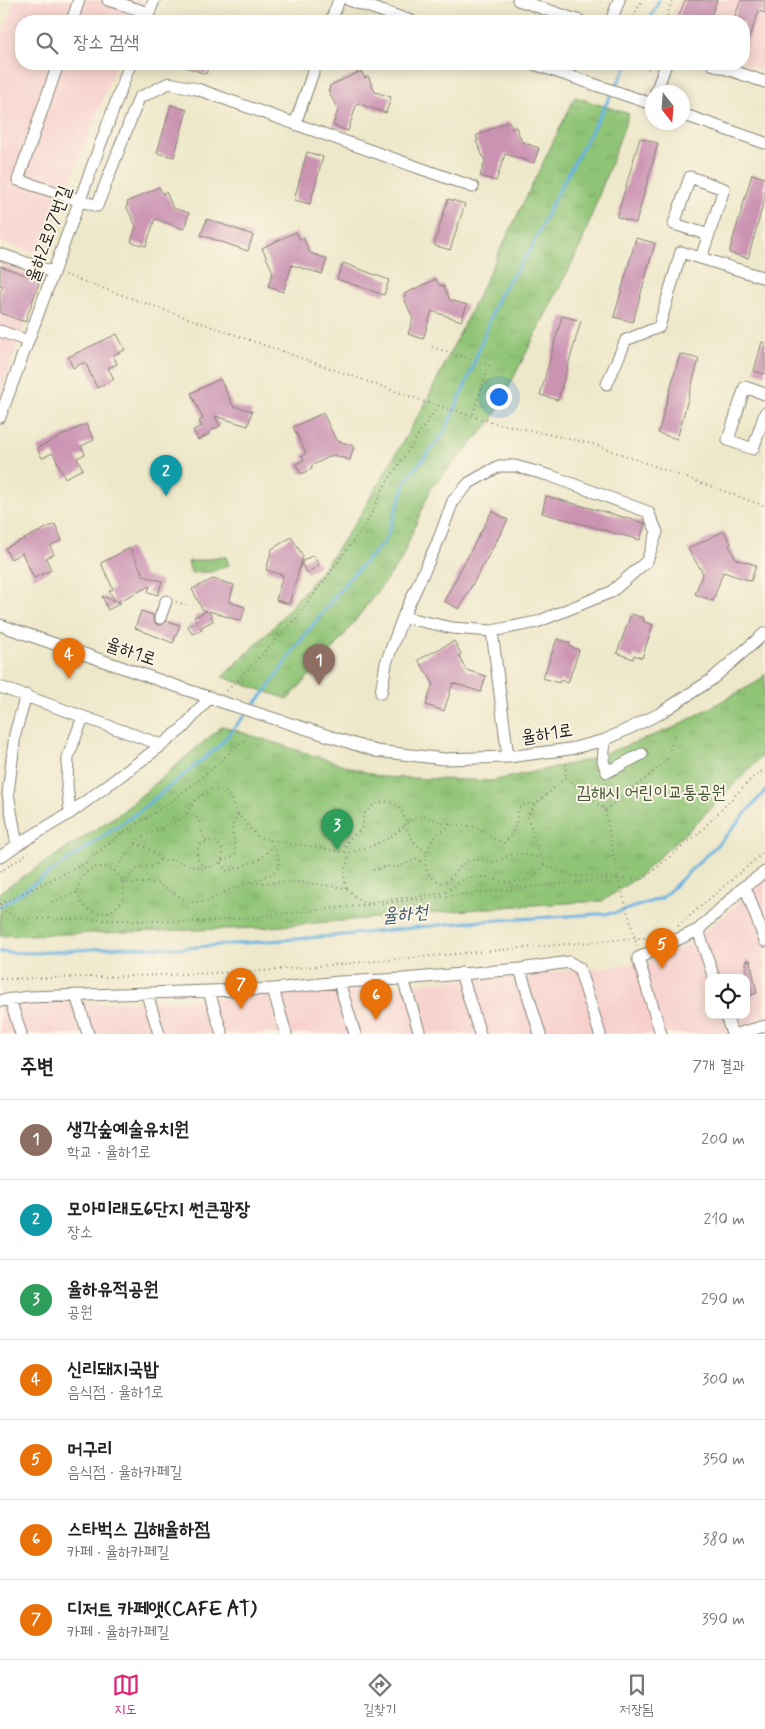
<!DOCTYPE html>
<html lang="ko">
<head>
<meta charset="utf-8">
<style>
  body { margin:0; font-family:Mynerve,"Poor Story",sans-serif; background:#f6f6f6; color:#222 }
  .controls { position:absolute; right:15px; bottom:15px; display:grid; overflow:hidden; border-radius:10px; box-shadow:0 2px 12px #0003 }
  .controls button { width:45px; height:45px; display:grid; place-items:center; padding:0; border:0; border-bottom:1px solid #e0e0e0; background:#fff; color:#222; font:25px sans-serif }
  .compass { position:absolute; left:645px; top:85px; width:45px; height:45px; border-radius:50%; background:#fff; box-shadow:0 2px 12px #0003; rotate:163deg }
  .you { position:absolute; left:498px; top:396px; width:18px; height:18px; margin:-12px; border:4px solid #fff; border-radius:50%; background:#1a73e8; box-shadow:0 0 0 8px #1a73e833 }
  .badge { display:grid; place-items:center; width:32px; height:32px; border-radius:50%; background:#db2777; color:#fff; font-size:16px; font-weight:700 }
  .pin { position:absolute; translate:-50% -41px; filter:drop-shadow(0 1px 2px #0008) }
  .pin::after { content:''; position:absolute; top:26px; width:18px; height:15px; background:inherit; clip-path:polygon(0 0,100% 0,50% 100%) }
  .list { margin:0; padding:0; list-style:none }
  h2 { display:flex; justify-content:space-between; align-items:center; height:65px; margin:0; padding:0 20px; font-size:21px }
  h2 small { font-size:16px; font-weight:400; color:#767676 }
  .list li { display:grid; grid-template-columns:32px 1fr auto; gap:15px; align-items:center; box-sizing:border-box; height:80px; padding:0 20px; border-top:1px solid #e0e0e0 }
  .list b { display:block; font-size:19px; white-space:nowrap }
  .list p { margin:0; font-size:16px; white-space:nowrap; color:#767676 }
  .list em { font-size:16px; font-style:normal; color:#767676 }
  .icon { flex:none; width:28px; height:28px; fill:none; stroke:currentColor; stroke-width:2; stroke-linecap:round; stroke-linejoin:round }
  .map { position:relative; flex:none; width:765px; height:1034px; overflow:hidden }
  .search { position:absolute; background:#fff; box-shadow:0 2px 12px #0003; left:15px; right:15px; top:15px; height:55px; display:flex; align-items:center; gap:12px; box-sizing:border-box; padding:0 18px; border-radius:20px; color:#767676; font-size:19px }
  .sheet { height:625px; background:#fff }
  nav { display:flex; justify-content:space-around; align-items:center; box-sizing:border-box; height:70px; border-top:1px solid #e0e0e0; background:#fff; font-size:14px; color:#767676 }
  nav a { display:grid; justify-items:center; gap:2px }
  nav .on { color:#db2777 }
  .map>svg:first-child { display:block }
  .built { fill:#f7d0ce; fill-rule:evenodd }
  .park { fill:url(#park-tufts); stroke:#567049 }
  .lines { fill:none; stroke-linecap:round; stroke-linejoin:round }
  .stream { stroke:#69b3e1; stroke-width:3 }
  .building { fill:#ca93b2 }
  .minor-casing { stroke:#858274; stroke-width:13 }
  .path { stroke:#858274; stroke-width:2; stroke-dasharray:1 4; stroke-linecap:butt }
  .minor { stroke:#fff; stroke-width:11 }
  .path-bridge { stroke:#858274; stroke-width:2; stroke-dasharray:1 4; stroke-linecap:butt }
  .labels { text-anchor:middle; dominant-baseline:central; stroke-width:4; stroke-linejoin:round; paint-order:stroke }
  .street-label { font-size:18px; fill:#1c1c1c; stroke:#fcf5e5 }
  .park-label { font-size:18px; fill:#44573c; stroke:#fcf5e5 }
  .water-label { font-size:19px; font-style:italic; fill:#3b586b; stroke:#fcf5e5 }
</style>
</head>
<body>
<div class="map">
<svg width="765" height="1034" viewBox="0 0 765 1034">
  <defs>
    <pattern id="park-tufts" width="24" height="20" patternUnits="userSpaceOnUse" patternTransform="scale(1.25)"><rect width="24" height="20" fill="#8fc476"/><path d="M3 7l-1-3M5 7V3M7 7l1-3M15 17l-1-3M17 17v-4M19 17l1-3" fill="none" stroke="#7ba866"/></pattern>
  </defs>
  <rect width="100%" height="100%" fill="#fcf5e5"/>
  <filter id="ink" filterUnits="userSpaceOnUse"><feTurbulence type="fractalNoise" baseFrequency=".02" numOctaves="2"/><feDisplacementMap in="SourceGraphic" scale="10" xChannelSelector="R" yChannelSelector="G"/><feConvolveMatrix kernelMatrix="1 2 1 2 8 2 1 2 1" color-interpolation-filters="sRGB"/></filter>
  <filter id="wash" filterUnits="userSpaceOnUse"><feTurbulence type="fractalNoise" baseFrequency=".0096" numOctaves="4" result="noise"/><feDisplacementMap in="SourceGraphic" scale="20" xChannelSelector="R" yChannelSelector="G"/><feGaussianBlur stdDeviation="1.12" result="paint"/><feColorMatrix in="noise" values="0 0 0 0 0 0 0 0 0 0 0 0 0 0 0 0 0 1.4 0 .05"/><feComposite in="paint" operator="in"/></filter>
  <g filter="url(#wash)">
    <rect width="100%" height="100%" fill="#eee8cb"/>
    <path class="built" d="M15,0H141L132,21H21V64H116L42,255L0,242V41Z
      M679,0H765V71L744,64V21H671Z
      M0,263L34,273L40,285L25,322L0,394Z
      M765,880V1034H0V1005L29,1002L59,1003L185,1001L490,978L608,967L648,962L693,943ZM709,978H746V1015H709Z"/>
    <path class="park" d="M575,97L629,114L580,247L491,422L431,488L400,562L332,651L288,699L222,677L271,630L323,569L359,517L426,402Z
      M221,556L226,557L229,565L211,572L191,573L188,562L204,560Z
      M765,674V753L694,825L639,876L603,901L515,906L259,928L0,936V892L123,811L222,726L381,777L492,781L588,760L673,728L757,682Z"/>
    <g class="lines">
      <path class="stream" d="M649,21L659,0
        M250,709L267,690L295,648L347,581L385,541L407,479L444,433L470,374L499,295L531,249L552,203L628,64
        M0,907L137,813L219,746L246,714
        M0,952L35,953L120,947L184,948L344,935L468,922L616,913L662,898L725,837L765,791"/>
    </g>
    <g id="blocks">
      <path class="building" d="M685,0H717L709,21H677Z
        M741,0H765V13L759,11L745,48L744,21H733Z
        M180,64H209L206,74L180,65Z
        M361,71L365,78L368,76L375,92L391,97L386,113L357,103L348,131L333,125L338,110L328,90L330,89L329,86Z
        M171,105L187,110L174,157L157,153Z
        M509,121L512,129L516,127L522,142L539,148L534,163L505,154L496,181L480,176L485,161L476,141L478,140L476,136Z
        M640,138L658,143L636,223L617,217Z
        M307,152L323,157L310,204L294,200Z
        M752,174L765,178V198L748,258L729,253Z
        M159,187L163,194L166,192L173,208L189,213L184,229L155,219L146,246L131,242L136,226L126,206L128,205L127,202Z
        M448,199L465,204L450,250L434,245Z
        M207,219L253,235L248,251L201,235Z
        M296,232L300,240L303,238L310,253L327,259L322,274L292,265L283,292L268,287L273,272L262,248Z
        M636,238L655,243L633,322L614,317Z
        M343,263L389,280L384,295L337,279Z
        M0,266L40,280L25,322L0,313V293L3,286L0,285Z
        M436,279L440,286L443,285L450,300L467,305L461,321L432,311L423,339L408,334L413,319L404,298L405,297L404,294Z
        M562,316L581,321L558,400L540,395Z
        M117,334L125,350L113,355L117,364L108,368L114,379L97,388L85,362L73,368L68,357Z
        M762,342H765V374L754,371Z
        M680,354L699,359L677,439L658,433Z
        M220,379L233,406L252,411L248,426L215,416L220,426L208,432L209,434L198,440L193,430L202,426L199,421L203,419L191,393Z
        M323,413L336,440L354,446L350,460L333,455L311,466L312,469L301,474L296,464L304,460L302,455L306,453L293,427Z
        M86,424L94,440L81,446L85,454L77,458L83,469L65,478L53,453L42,458L37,448Z
        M546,496L645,523L640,540L542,513Z
        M492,511L508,520L459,609L444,601Z
        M55,524L62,540L50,546L54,554L46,558L51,570L34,578L22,553L11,559L5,548Z
        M724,531L731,543L729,545L736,559L756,565L751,581L723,572L713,601L695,594L703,573L688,549Z
        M291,537L303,556L301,562L313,555L319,565L307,573L301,563L289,604L276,600L283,575L266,570L272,549Z
        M130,548L144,576L162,581L158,595L148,592L150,586L117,602L121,603L108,610L102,596L115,601L109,591L113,589L101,563Z
        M213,579L234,585L229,602L245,607L241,621L209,611L213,621L201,627L202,630L192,634L188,626L197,622L194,617L207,611L202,609L192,589Z
        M141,611L153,615V620L157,625H162L167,621L180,625L173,643L135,628Z
        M631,614L644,618L643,621L653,625L642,658L634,655L633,659L617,653Z
        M557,639L570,643L569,646L579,650L568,683L560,680L559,683L543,678Z
        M454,641L461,654L459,655L466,670L486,676L481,692L453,683L444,711L426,705L433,683L418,660Z
        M750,960L757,993L746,997V961Z"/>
    </g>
  </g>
  <g filter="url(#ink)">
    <use href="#blocks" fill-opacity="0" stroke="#858274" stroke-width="1"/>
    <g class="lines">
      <defs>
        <path id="minor" d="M108,0L149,13
          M349,0L411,21
          M518,0L580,21
          M72,21L79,0
          M146,21L154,0
          M331,21L339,0
          M611,21L619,0
          M58,64L18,180L97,206L139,98L169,83L197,89L473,187
          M534,64L652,104
          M712,64L765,82
          M656,92L666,64
          M682,114L765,143
          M295,124L316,64
          M0,254L53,272
          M701,258L724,189L690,177L674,224L709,235
          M0,331L28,341
          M607,384L626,340L659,327L681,252L765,278
          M765,394L745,387L728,440L753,449L765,413
          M0,417L130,64
          M403,617L452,628L492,631L508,757
          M160,618L166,601
          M0,625L222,702L376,751L444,759L508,757L570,749L605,740L659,714L711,680L765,633
          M0,687L162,745
          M381,693L386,663L403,617L438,541L453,501L469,483L499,466H515L551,476L648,512L657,532L647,561L611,592L537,622L492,631
          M605,740L603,761L607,772L642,754
          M70,813L67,785L68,757L83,717
          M17,845L8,794L15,734L26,695
          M0,857L17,845L70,813L162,745L183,728L210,697
          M745,886L765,941
          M698,930L714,978
          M520,969L540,1034
          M461,973L480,1034
          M403,979L420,1034
          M339,982L355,1034
          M273,989L286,1034
          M209,992L222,1034
          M147,994L159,1034
          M76,995L88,1034
          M10,999L21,1034
          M0,1001L28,997L273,989L339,982L403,979L520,969L569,962L579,968L600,1034
          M726,1015L732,1034
          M661,1034L638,958L698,930L745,886L765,872
          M736,1034L765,1026"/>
      </defs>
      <use href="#minor" class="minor-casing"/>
      <path class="path" d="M631,21L642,0
        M666,21L672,0
        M648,69L651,64
        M65,275L426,402L491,422L593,444L765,506
        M432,347L489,365L472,416
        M176,602L186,605
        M227,691L295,620L367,522L385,485L437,407
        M605,810L638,785L667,760L675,732
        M187,814L198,819L203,836L208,842
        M238,815L232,827L236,853L229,859L220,861L226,871C231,871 257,861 261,858C265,855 269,850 273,846
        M405,824C410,837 415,846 428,852
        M450,824L449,827C445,830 439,832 436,836C432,840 430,846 428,851C422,868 426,875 442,883C453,880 456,868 465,863C475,857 482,861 492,862C499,863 506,855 514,854C523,853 531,858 541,857
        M197 854a13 13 0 1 1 26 0a13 13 0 1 1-26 0Z
        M135,844L148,848L160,859L166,861L173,859L192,867L203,866
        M345,852C346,849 346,844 348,841C352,836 359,833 362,827C364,822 362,817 366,812C377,798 400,797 404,818L408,821
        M544,865L527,816L536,804L566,777
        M78 890a23 23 0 1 1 46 0a23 23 0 1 1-46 0Z
        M373,870L389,866L399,867L416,859L424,862
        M114,871L140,838L183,818L196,799L212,789L228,793L238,815L259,838L350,853L369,847L389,838L417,816L427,817L444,823L477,827L496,840L504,843C515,833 516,823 518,809L525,804H536
        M0,872L29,852
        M618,878L642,880L699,833L751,779L765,769
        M251,882L272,874L279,867L278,855L269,839
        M122,883H157L188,902H206L226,891L250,883L302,882L346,888L363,903L444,893L468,877H486L507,883L532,879L544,865L573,876L608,877
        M122,883L138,868L154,866L160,859
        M346,888L344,873L350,853
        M52,902L78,892
        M0,904L84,864L114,839L171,802L218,764L234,748L248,738
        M0,909L19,918L205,922L618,878L605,810L566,777L565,771L567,761
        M678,926L765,851
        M0,979L135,976L262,971L636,938H653"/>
      <use href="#minor" class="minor"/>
      <path class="path-bridge" d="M618,878L638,949"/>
    </g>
  </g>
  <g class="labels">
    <g class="street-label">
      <text transform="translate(49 234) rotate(-70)">율하2로97번길</text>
      <text transform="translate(131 652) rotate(19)">율하1로</text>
      <text transform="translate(547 734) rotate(-9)">율하1로</text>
    </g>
    <g class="park-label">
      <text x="651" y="793">김해시 어린이교통공원</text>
    </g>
    <g class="water-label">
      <text transform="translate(405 914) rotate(-5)">율하천</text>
    </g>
  </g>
</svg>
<div class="controls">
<button><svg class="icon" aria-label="locate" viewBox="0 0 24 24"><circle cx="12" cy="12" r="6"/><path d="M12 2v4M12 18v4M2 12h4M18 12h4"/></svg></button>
</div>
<svg class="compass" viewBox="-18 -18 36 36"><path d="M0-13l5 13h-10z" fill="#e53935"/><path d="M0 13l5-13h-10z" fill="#767676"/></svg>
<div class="you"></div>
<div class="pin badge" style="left:319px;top:685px;background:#8d6e63">1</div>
<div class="pin badge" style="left:166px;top:496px;background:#0f9aa8">2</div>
<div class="pin badge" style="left:337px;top:850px;background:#2e9e5b">3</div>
<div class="pin badge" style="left:69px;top:679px;background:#e8710a">4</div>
<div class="pin badge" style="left:662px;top:969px;background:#e8710a">5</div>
<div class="pin badge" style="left:376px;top:1020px;background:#e8710a">6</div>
<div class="pin badge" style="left:241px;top:1009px;background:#e8710a">7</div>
<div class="search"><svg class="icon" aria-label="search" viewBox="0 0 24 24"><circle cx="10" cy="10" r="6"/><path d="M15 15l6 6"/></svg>장소 검색</div>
</div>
<section class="sheet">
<h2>주변<small>7개 결과</small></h2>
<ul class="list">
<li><span class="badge" style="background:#8d6e63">1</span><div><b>생각숲예술유치원</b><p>학교 · 율하1로</p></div><em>200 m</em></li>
<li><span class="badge" style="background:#0f9aa8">2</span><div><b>모아미래도6단지 썬큰광장</b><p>장소</p></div><em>210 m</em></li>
<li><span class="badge" style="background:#2e9e5b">3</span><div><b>율하유적공원</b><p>공원</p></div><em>290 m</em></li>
<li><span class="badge" style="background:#e8710a">4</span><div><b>신리돼지국밥</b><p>음식점 · 율하1로</p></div><em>300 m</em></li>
<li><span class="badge" style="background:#e8710a">5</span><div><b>머구리</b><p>음식점 · 율하카페길</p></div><em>350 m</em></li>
<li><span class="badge" style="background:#e8710a">6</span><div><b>스타벅스 김해율하점</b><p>카페 · 율하카페길</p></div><em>380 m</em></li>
<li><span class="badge" style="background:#e8710a">7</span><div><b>디저트 카페앳(CAFE AT)</b><p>카페 · 율하카페길</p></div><em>390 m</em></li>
</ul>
</section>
<nav>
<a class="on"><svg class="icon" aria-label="map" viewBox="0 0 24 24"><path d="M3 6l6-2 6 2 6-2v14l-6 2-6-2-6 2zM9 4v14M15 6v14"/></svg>지도</a>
<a><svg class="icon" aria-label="directions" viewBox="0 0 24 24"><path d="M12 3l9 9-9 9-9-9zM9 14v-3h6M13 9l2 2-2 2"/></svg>길찾기</a>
<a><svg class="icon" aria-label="saved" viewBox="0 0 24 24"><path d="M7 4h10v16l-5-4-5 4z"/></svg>저장됨</a>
</nav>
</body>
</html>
